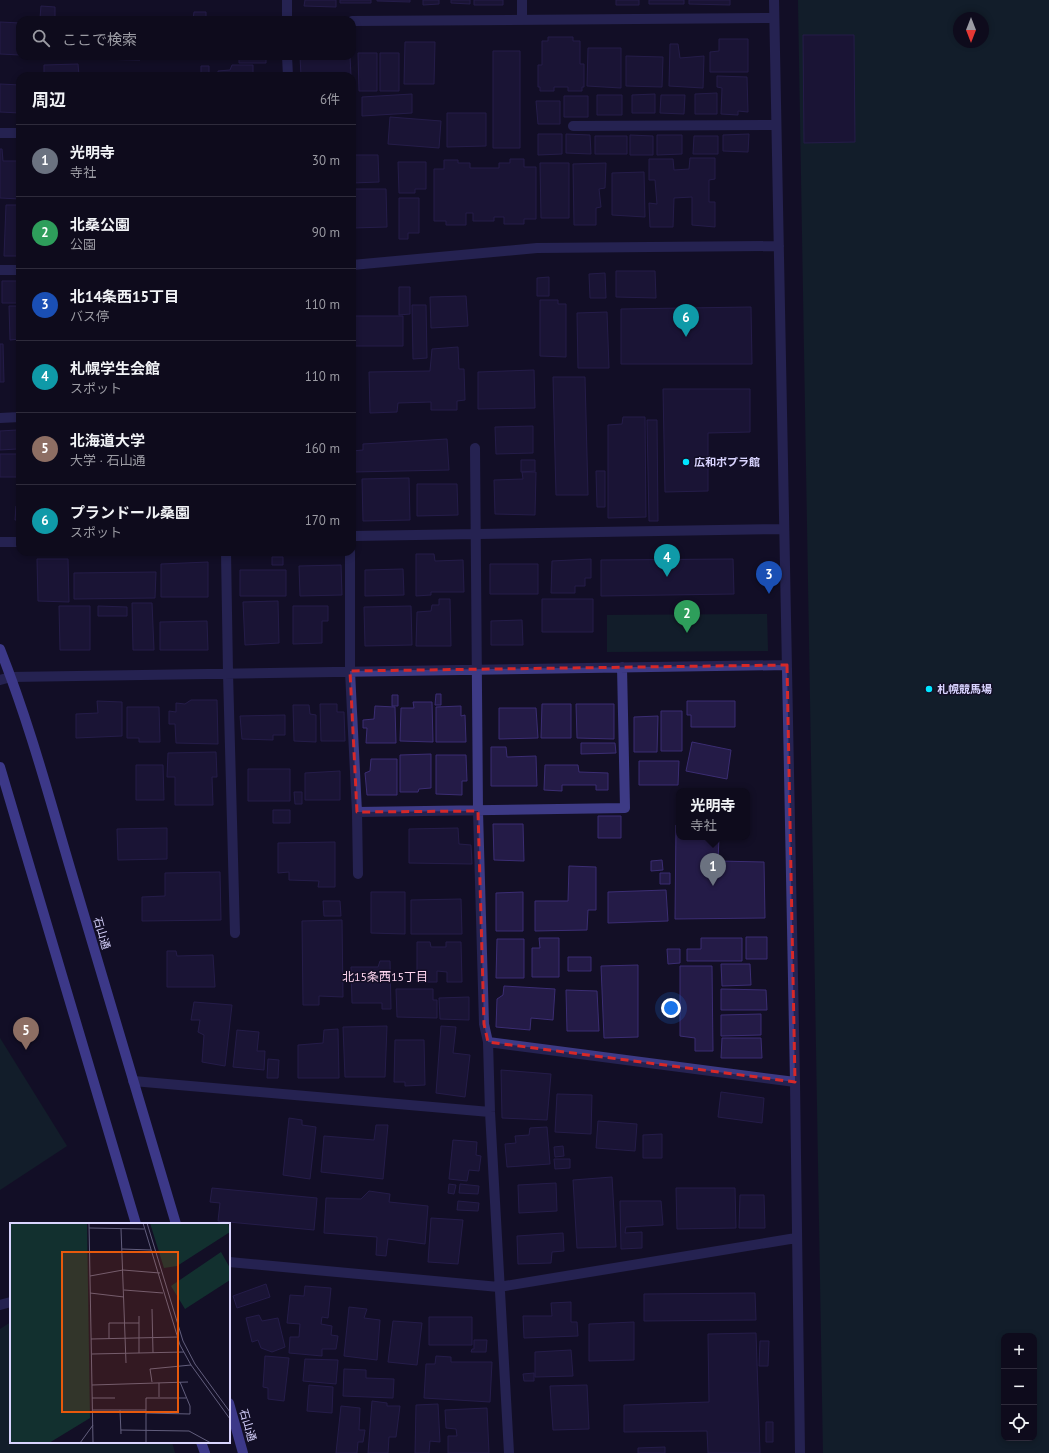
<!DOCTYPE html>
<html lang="ja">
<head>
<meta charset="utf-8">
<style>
  body { margin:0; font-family:"PT Sans","Noto Sans JP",sans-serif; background:#1c1929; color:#f1f3f6 }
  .controls { position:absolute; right:12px; bottom:12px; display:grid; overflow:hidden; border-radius:8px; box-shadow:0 2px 6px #0003 }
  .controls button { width:36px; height:36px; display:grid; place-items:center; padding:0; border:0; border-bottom:1px solid #2e2b3b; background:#0e0b1c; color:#f1f3f6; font:20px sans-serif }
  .compass { position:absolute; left:953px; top:12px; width:36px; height:36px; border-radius:50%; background:#0e0b1c; box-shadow:0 2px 6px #0003; rotate:180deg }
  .you { position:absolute; left:671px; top:1008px; width:14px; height:14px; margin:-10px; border:3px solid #fff; border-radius:50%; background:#1a73e8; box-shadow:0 0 0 6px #1a73e833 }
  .badge { display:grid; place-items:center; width:26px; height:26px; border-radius:50%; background:#7c3aed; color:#fff; font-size:13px; font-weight:700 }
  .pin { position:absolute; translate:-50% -33px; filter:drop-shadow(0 1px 2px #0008) }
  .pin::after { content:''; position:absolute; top:21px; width:14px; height:12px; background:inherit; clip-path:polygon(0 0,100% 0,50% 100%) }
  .popup { position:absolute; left:676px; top:788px; width:74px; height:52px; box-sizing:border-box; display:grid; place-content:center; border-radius:8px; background:#0e0b1c; filter:drop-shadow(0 1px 3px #0005); font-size:13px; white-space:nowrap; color:#9b9ba3 }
  .popup b { font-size:15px; color:#f1f3f6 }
  .popup::after { content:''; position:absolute; left:50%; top:100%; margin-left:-8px; border:8px solid transparent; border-top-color:#0e0b1c }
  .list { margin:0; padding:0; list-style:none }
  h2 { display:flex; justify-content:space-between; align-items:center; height:52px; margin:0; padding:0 16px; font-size:17px }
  h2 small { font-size:13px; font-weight:400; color:#9b9ba3 }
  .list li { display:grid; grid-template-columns:26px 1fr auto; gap:12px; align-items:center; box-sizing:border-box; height:72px; padding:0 16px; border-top:1px solid #2e2b3b }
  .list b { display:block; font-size:15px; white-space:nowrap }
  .list p { margin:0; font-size:13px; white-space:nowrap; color:#9b9ba3 }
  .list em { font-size:13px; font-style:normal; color:#9b9ba3 }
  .icon { flex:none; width:22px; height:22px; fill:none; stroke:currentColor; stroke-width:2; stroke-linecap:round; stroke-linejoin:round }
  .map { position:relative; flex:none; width:1049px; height:1453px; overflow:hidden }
  .search { position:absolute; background:#0e0b1c; box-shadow:0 2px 6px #0003; left:16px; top:16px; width:340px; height:44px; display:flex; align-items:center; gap:10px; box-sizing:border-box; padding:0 14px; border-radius:12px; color:#9b9ba3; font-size:15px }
  .panel { position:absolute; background:#0e0b1c; box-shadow:0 2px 6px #0003; left:16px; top:72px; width:340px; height:484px; border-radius:12px }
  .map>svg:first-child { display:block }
  .green { fill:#12302f; fill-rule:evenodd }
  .building { fill:#241b47; stroke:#3b2d73 }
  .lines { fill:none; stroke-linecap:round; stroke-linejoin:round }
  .service { stroke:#3d3a85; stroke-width:10 }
  .minor { stroke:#3d3a85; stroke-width:10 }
  .secondary { stroke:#6f6bff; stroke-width:10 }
  .marked { fill:none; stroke:#d62828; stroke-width:3; stroke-dasharray:8 5; stroke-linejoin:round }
  .poi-dot { fill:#00e5ff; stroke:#130f26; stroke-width:1.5 }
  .labels { text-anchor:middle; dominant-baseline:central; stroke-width:3; stroke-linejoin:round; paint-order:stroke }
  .poi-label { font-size:11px; font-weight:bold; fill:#d9d4ff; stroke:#130f26; text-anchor:start }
  .street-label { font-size:11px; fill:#d9d4ff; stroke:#130f26 }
  .neighbourhood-label { font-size:12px; fill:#ffd6f0; stroke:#130f26 }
  .inset-road { fill:none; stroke:#625e7d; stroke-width:1 }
  .view { fill:#e8590c; fill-opacity:0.15; stroke:#e8590c; stroke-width:2 }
  .inset-edge { fill:none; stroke:#d9d4ff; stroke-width:2 }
</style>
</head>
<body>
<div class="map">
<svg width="1049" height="1453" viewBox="0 0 1049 1453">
  <rect width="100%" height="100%" fill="#130f26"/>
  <path class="green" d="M798,0H1049V1453H823ZM959,18H983V42H959ZM1004,1336H1034V1438H1004Z
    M767,614L768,651L607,652V615Z
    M0,1038L67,1146L0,1190Z
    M11,1322V1442H172L175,1453H0V1329Z"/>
  <path class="building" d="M305,0H336V7L304,6Z
    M340,0H371V3H340Z
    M377,0H410V2L377,1Z
    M423,0H439V4L423,5Z
    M451,0H470V4L451,3Z
    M474,0H503V5H474Z
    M616,0H639V5H616Z
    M649,0H684V4H649Z
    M689,0H730V5L689,4Z
    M41,6L55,7V20H28V18H40Z
    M194,12H206V20H193Z
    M233,17L266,19V20H233Z
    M0,22L20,23V55L0,54Z
    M803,35H854L855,142L804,143Z
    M548,37H573V41H580V64H584V87H582V91H568V87H554V91H540V87H538V65H542V41H548Z
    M719,39H748V72H710V52L719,51Z
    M405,42H435L434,84H404Z
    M670,44H678L680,58L704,56L703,88L669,86Z
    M588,48H621V88L587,86Z
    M493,51H520V148H493Z
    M358,53H377V91H359Z
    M380,53H399V91H380Z
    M40,56H54V58H40Z
    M58,56H84V58L58,57Z
    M93,56H140V60L93,59Z
    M155,56H206V59L155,57Z
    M239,56L266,57V63H239Z
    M300,56H350L351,76H301Z
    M626,56L663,57L662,87L626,86Z
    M78,64L79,76H44V65Z
    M232,65H253V76H218V71L230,70Z
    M201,66H209V74H201Z
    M717,76L747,77L748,112L738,111V115L721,114L722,88L717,87Z
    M0,84L20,85V113L0,112Z
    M717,93V114H695V94Z
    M412,94V113L362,116V97Z
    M655,94V113H632V95Z
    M597,95H622V115H597Z
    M661,95H685L684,114L660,113Z
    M564,96H588V117H564Z
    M536,101H560V124H538Z
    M447,113H486V146L447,147Z
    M390,117L441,121L439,148L388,144Z
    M538,134H562V154L538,155Z
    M566,134L590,135L591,154L566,153Z
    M749,134L748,152L723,151V135Z
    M630,135L653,136V155H630Z
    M657,135H682V154L657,155Z
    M595,136H627V154H595Z
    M694,136H718V154H693Z
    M0,149H2L3,161H20V199L0,198Z
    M352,155H378L379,182L352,183Z
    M690,158H715V179L709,180V202H715V227L692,225V197L674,198L673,227H650L649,203L657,204L655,180H649V159H673L674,170L689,169Z
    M510,159H524V167H536V219H524V224H504V217H494V221H473V213H466V225H446V221H434V169H444V160H458V163H470V168H499V163H510Z
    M398,162H426V189H415V193H399Z
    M540,163H569V218H541Z
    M606,163L605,188L599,189L601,207L596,208V225H574L573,164Z
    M644,172L645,217L612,215V173Z
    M352,189H386L387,227L352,228Z
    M399,198H419V233H408V239H399Z
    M6,205H20V256H4Z
    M616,271H655L656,298L616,297Z
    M605,273L606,298H590L589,274Z
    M549,277V296H537V278Z
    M2,281H20V303H2Z
    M399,287H410V314L399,315Z
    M466,296L468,326L431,328L430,297Z
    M540,300H558V304H566V357L540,356Z
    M412,305H426L427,358L413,359Z
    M9,306H20V339L10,340Z
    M751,307L752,364H621V309Z
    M607,312L609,368H578L577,313Z
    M352,316H403V346H352Z
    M0,344H3L4,382H0Z
    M458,347L459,369H464L465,400L457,401V410H431V402L398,403L397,412L370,413L369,372L430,371L432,349Z
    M19,352H20V375Z
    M534,370L535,408L478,409V372Z
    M553,377H585L588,495H556Z
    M663,389H750V432L708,433V491L665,492Z
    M623,417H645L646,517L608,518V425L622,424Z
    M647,420H657L658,521H649Z
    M533,426V453L496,454L495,427Z
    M17,430V449L0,450V431Z
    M447,439L449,470L353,472L352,451L363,450V444Z
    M0,454H17L18,477H0Z
    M521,460H535V471L521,472Z
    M596,471H605V507H597Z
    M522,472H536L535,515L495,514L494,480L523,479Z
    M409,478L410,520L363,521L362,479Z
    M417,484H457L458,515L417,516Z
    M16,506H20V520H15Z
    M416,554H434L435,561L463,560L464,592H431V595L416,596Z
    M272,557H283V565H272Z
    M37,559H68L69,602L38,601Z
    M591,559V578H585V586H575V593H551L552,561Z
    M733,559L734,594L601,596V560Z
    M208,562V597H161V564Z
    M490,564H538V594H490Z
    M341,565L342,595L300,596L299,566Z
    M403,569L404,595L365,596V570Z
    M240,570H286V596H240Z
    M156,572L155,598L74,599V573Z
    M439,599H450L451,646H416L417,612L431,611L432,605H439Z
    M542,599H593V632H542Z
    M278,601L279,643L245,645L243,602Z
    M132,603H152L154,650H133Z
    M59,606H90V650H60Z
    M98,606L127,607V616H98Z
    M293,606H328V621H322V643L293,644Z
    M411,606L412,645L365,646L364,607Z
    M522,620L523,645H491V621Z
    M207,621L208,650H160V622Z
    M436,694H441V705H435Z
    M392,695H398V706H392Z
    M191,700H217L218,744L176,743L175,724H169V711L176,712V703L185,704Z
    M97,701L122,702V736L76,738V714L98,713Z
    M687,701H735V727H691V715H687Z
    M413,702H432L433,742L400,741L401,708H414Z
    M320,704H337V712H344L345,741H321Z
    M542,704H571V738H541Z
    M576,704H614V739L577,738Z
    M293,705H309L310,714L316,715V742L294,741Z
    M375,706L395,707L396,743H366L367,728H363V720L374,719Z
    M461,706V716L465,715L466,742H436V707Z
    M127,707H159L160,742H139V738H127Z
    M499,708H536L538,738L499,739Z
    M661,711H682V751H661Z
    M285,715V735H273V740L242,739L240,716Z
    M658,716L657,752H634V717Z
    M692,742L731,750L727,779L686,771Z
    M581,743H615L616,753L581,754Z
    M491,747H506L507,757L536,756L537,786H491Z
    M216,752L217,777H212L213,805H175V777H167L168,753Z
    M431,754V788L419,789L418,792H400V755Z
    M436,755H466L467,781H462V795L436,794Z
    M371,759H397V795H367L365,773L370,771Z
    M639,761H679L678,785H639Z
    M136,765H163L164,800H136Z
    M545,765H578L579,772L608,773V790H596V785H562V791L544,790Z
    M248,769H290V801H248Z
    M340,771V800H305V773Z
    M294,792H302V804H295Z
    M273,810H290V823H273Z
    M598,816H621V838H598Z
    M493,824H523L524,861L494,860Z
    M676,825H679V837H719L718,861L764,862L765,918L675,919Z
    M167,828V859L118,860L117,829Z
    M458,828L459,844L471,845L472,864L409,863V829Z
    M335,842V887H318L319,881L289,880V872L278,873V843Z
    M662,860L663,870L651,871V861Z
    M569,866L596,867V910H588L587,930L535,931V901H568Z
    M220,872L221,920L142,921V897L165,896V873Z
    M660,873H670V884H660Z
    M666,890L668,921L608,923V892Z
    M371,892H405V934L371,933Z
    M523,892V931H496V893Z
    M461,899L462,934H411V900Z
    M323,901H340L341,916H324Z
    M342,920L343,997L319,996V1005H303L302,921Z
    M746,937H767V959H746Z
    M539,938H559V977H532V948H540Z
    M701,938H742V961H687V949H701Z
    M497,939H524V978H496Z
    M417,942H430L431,947H446V942H461L462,982H447V972L437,971V982H417Z
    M667,949H680V963L668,964Z
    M167,951H176L177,956L213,955L215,987H167Z
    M568,957H591V971H568Z
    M380,961H390L391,1009H382V1003H352L351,967H378Z
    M721,964H750L751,985L722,986Z
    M638,965V1037L604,1038L601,966Z
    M680,966H712L713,1051H695V1038L680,1036Z
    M504,986L555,989L553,1020L531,1018L530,1030L496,1027L497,999L503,995Z
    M396,989H433V1000H437V1018L397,1017Z
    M721,989L766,990L767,1010H721Z
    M566,990L597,991L599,1031H567Z
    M469,997V1020L440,1019L439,998Z
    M194,1002L232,1005L225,1066L202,1062L204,1035L198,1032L200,1020H191Z
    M761,1014V1035L721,1036V1015Z
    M387,1026L385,1077H345L343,1027Z
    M441,1026L456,1027L453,1053L470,1055L465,1097L436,1093Z
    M338,1029L339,1078H298V1045L323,1043L324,1030Z
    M237,1030L259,1032L257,1051H265L264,1070L233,1067Z
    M722,1038H761L762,1058H721Z
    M395,1040H424L425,1085L405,1086V1082H394Z
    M268,1059L279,1060L278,1078H267Z
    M501,1070L551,1074L547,1120L502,1118Z
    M721,1092L764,1098L762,1123L718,1117Z
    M557,1094L592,1095L591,1134L555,1132Z
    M289,1118L302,1120V1125L316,1127L310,1179L283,1175Z
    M598,1121L637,1124L635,1151L596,1148Z
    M376,1125H388L383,1179L321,1172L324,1136L374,1140Z
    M547,1127L550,1164L507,1167L505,1144L516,1143L515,1136L529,1135L530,1128Z
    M662,1134V1158H643V1135Z
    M453,1140L477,1142L476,1155L481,1156L479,1171L469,1170L467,1181L449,1179Z
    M563,1146L564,1156L555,1157L554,1147Z
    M554,1159H570V1168L555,1169Z
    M612,1177L616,1247L577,1248L573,1180Z
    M556,1183L557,1211L519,1213L518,1185Z
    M449,1184L456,1185L454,1194L448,1193Z
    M460,1184L479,1186L478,1194L459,1193Z
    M212,1188L317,1198L314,1230L218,1221L220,1203L210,1202Z
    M676,1188H735L736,1228L677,1229Z
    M369,1191L390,1194L389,1202L428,1206L425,1244L388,1239L386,1256L376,1255L377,1237L324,1233L326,1198L361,1199Z
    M740,1195H764L765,1228H739Z
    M458,1201L479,1203L478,1211L457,1210Z
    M620,1201H661L663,1225L626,1227L625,1233L642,1232V1248L621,1249Z
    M431,1218L463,1220L458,1264L428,1262Z
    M563,1233L564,1251L552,1252L551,1263L518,1264L517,1236Z
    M266,1284L270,1297L237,1308L233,1296Z
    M305,1286L331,1288L328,1318L322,1317L321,1324L332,1326L331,1335L338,1336L336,1349H322V1356L289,1353L290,1337H299L300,1324L287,1323L290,1295L304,1296Z
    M755,1293L756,1320L644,1321V1294Z
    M571,1302V1322H577L578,1336L524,1338L523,1316H552L551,1303Z
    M349,1307L367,1309L364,1318L380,1320L377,1360L344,1356Z
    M259,1315L262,1321L278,1318L285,1347L272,1352L261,1348L258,1340L252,1342L246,1318Z
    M429,1317H472V1345H429Z
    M393,1321L422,1323L417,1365L388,1362Z
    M634,1322V1360L589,1361V1324Z
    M756,1333L760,1453H708L707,1431L624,1432V1405L709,1402L708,1334Z
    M474,1340H487L486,1352H471L472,1349H474Z
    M760,1341H769L768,1366H759Z
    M571,1350L573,1376L535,1377V1352Z
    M265,1356L289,1358L284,1401L268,1399V1388L263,1387Z
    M436,1356L451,1357V1362H492L490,1402L424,1398L426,1364H435Z
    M305,1359L338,1360L336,1384L303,1381Z
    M344,1369L366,1370V1378L394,1379L393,1398L343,1396Z
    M534,1373V1381H524L523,1374Z
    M309,1385L333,1387L332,1413L307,1411Z
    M587,1385L589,1429L553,1430L550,1386Z
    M372,1401L387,1403V1406H400L396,1437H389L388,1453H368Z
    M438,1404L440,1442L430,1441L429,1453H415L416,1405Z
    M341,1406L360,1408L359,1430H365L363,1442H358L357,1453H336Z
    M487,1408L489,1453H448V1436H457L456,1429L446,1428L445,1410Z
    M766,1422H773V1442H766Z
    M665,1447V1453H638V1448Z"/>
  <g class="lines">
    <path class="service" d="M0,1305L11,1302"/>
    <path class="minor" d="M287,0V20
      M522,0V20
      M774,0L795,1082L800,1453
      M352,21L774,18
      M287,56L288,76
      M573,126L776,125
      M0,133H20
      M352,265L537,248L779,246
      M0,270H20
      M0,418L20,417
      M475,448L478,811L484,1024L488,1042L490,1112L509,1453
      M352,536L784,529
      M0,542H20
      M226,552L228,673L235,933
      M350,552V671L357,812L358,874
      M0,680L11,677L787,665
      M357,812L625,808L622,667
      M488,1042L795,1082
      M133,1081L490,1112
      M229,1262L499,1287L796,1238"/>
    <path class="secondary" d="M0,649C31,727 52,808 76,888C109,1000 142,1112 176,1224
      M0,767L136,1224
      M229,1403L243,1453
      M201,1442L205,1453"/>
  </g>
  <path d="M0 0H1049V1453H0ZM787,665L795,1082L488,1042L484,1024L478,811L357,812L350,671Z" fill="#130f26" fill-opacity=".55" fill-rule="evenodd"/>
  <path class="marked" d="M787,665L795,1082L488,1042L484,1024L478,811L357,812L350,671Z"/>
  <g class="poi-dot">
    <circle cx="686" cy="462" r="4"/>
    <circle cx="929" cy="689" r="4"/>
  </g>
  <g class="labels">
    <g class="poi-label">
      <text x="694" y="462">広和ポプラ館</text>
      <text x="937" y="689">札幌競馬場</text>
    </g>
    <g class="street-label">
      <text transform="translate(102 933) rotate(74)">石山通</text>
      <text transform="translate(248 1425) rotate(74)">石山通</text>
    </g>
    <g class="neighbourhood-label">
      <text x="385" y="976">北15条西15丁目</text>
    </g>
  </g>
  <g transform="translate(10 1223)">
    <rect width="220" height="220" fill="#130f26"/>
    <path d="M0,0H77L80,195L39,220H0ZM140,0H218L220,9L167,43L154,45ZM211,29L220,45V57L175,86L161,63Z" fill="#12302f"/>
    <path class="inset-road" d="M79,0L83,220M133,0L170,122L181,142L220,196M137,0L173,118L185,141L220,189M79,5L134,6M111,6L116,140M112,26L141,27M80,53L113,47L150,50M114,67L153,70M80,70L114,74M142,86L143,130M129,93V130M81,116L169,114M99,116V100H129M82,131L174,129M142,159L140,146L181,142M82,162L178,159M149,174V160M82,175H105M83,187H136M110,187L111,211M136,190L180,191V183L170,159M111,207L179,208L201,220M70,220L83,202M136,220V175H176"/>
    <path class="view" d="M52,29H168V189H52Z"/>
    <rect width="220" height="220" class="inset-edge"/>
  </g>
</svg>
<div class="controls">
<button>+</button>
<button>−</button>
<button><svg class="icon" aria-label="locate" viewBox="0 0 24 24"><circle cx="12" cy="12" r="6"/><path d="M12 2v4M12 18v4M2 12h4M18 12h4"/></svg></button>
</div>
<svg class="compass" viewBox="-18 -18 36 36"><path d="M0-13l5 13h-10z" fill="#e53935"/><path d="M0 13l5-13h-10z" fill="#9b9ba3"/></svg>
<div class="you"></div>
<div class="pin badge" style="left:713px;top:886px;background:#6b7280">1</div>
<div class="popup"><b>光明寺</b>寺社</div>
<div class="pin badge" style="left:687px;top:633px;background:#2e9e5b">2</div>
<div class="pin badge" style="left:769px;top:594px;background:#1a4fb4">3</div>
<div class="pin badge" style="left:667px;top:577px;background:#0f9aa8">4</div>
<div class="pin badge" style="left:26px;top:1050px;background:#8d6e63">5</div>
<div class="pin badge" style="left:686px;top:337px;background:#0f9aa8">6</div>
<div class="search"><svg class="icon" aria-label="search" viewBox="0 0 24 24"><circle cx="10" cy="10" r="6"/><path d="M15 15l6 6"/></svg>ここで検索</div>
<section class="panel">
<h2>周辺<small>6件</small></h2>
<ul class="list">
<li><span class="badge" style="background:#6b7280">1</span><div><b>光明寺</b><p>寺社</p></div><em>30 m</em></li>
<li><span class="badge" style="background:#2e9e5b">2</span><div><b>北桑公園</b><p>公園</p></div><em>90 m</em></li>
<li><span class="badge" style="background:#1a4fb4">3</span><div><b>北14条西15丁目</b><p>バス停</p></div><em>110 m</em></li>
<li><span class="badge" style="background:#0f9aa8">4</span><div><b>札幌学生会館</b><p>スポット</p></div><em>110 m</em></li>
<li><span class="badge" style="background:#8d6e63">5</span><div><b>北海道大学</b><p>大学 · 石山通</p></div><em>160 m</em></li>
<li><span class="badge" style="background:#0f9aa8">6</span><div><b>プランドール桑園</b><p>スポット</p></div><em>170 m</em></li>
</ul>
</section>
</div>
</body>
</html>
